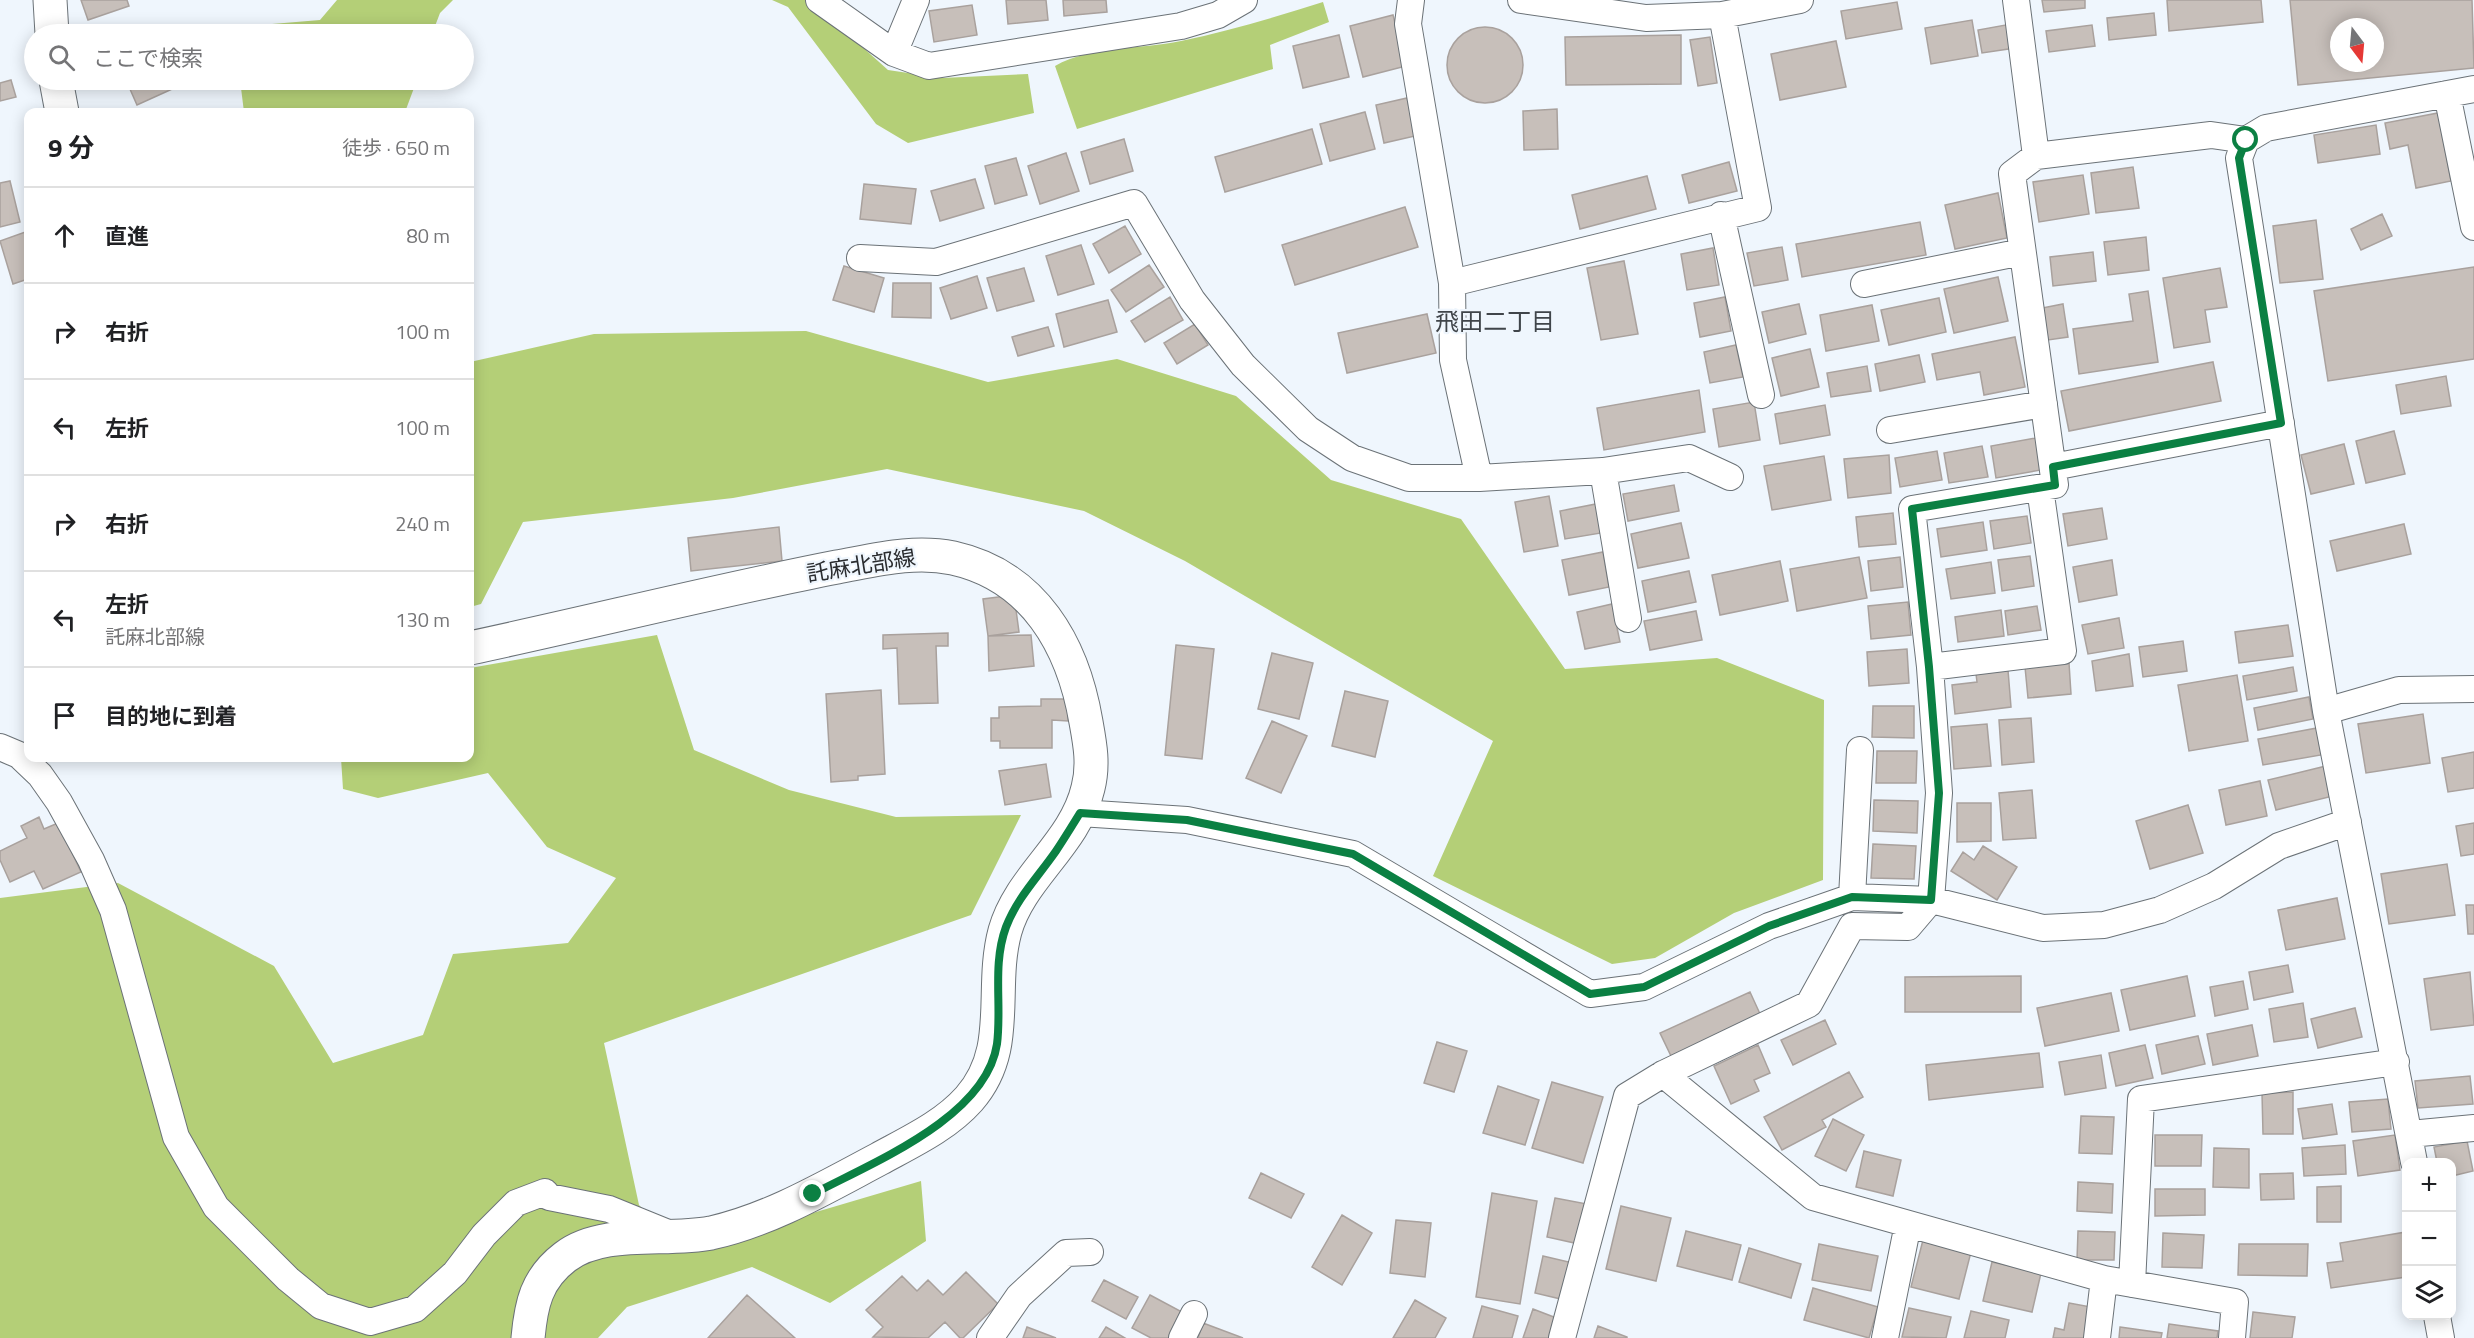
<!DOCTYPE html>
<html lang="ja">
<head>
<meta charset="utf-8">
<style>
  body { margin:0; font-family:"Titillium Web","Noto Sans JP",sans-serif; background:#f6f6f6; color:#202124 }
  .controls { position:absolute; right:18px; bottom:18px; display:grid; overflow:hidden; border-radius:12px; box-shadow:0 3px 15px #0003 }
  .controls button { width:54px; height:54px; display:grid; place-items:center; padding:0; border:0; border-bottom:2px solid #e0e0e0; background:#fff; color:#202124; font:30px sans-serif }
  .compass { position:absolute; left:2330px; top:18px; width:54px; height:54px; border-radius:50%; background:#fff; box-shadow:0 3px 15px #0003; rotate:164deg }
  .stop { position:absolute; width:18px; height:18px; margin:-14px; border:4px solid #0b8043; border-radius:50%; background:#fff }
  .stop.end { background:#0b8043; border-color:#fff; box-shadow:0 2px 6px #0008 }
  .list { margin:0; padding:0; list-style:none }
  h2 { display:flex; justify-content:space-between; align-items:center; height:78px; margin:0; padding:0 24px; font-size:26px }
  h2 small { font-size:20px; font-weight:400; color:#757577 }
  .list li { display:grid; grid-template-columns:39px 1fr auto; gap:18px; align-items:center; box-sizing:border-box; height:96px; padding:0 24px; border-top:2px solid #e0e0e0 }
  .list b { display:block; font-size:22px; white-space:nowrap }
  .list p { margin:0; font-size:20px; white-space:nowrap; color:#757577 }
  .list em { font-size:20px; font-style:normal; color:#757577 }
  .icon { flex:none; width:33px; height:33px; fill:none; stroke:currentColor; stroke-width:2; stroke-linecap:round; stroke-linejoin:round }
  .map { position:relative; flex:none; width:2474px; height:1338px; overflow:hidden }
  .search { position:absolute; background:#fff; box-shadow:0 3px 15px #0003; left:24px; top:24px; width:450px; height:66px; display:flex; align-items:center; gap:15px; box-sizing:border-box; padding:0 21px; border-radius:33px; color:#757577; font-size:22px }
  .panel { position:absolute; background:#fff; box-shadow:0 3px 15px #0003; left:24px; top:108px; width:450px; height:654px; border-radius:12px }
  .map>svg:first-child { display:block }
  .green { fill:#b4cf77 }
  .building { fill:#c7bfba; stroke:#a9a19d; stroke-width:1.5; fill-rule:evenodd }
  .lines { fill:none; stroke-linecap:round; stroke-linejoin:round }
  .minor-casing { stroke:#6b7277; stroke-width:28 }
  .secondary-casing { stroke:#6b7277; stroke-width:35 }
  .minor { stroke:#fff; stroke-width:26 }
  .secondary { stroke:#fff; stroke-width:33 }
  .route { stroke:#0b8043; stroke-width:8 }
  .labels { text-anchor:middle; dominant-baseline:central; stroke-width:4.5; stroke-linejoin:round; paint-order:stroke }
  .street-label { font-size:22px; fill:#2a2c2f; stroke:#eff6fd }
  .neighbourhood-label { font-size:24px; fill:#40454a; stroke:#eff6fd }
</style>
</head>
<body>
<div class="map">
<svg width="2474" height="1338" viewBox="0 0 2474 1338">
  <rect width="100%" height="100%" fill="#eff6fd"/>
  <path class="green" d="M337,0H453L440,13L432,34H236L235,27L320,20Z
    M772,0H810L888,70L942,78L1028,74L1034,113L908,143L876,124L788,7Z
    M1323,2L1329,22L1270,45L1273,69L1077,129L1055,66C1092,45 1140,50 1181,41C1229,31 1276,17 1323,2Z
    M240,80H417L405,112H244Z
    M806,331L988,382L1117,359L1236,396L1331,480L1461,519L1565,669L1717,658L1824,700L1823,880L1734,913L1655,958L1612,964L1433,876L1493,741L1185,561L1084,511L887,469L733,498L523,522L481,604L470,607V362L594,334Z
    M657,635L694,750L789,790L896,817L1021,815L971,915L604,1043L639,1205L684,1251L921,1181L926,1241L830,1303L752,1267L627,1307L598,1338H0V898L118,883L274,966L333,1063L423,1035L453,954L568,943L616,878L547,847L488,773L378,798L343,789L341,758H470V668Z"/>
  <path class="building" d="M81,0H127L129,6L88,20Z
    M1006,0H1046L1048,20L1008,24Z
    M1063,0H1106L1107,12L1064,16Z
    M2042,0H2085V8L2044,12Z
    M2167,0H2261L2263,22L2169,31Z
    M2290,0H2472L2474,68L2298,85ZM2339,27H2375V63H2339Z
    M1897,2L1902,29L1846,39L1841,11Z
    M972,5L977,35L934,42L929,11Z
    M2154,13L2156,35L2109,40L2107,18Z
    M1393,15L1406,66L1363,77L1350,26Z
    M1972,20L1978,56L1931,64L1925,28Z
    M2011,24L2015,48L1982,53L1978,30Z
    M2092,25L2095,46L2049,52L2046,31Z
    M1447 65a38 38 0 1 1 76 0a38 38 0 1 1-76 0Z
    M1339,35L1349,77L1303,88L1293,46Z
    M1681,35V84L1566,85L1565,37Z
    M1710,37L1717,83L1698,86L1690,40Z
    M1836,41L1846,87L1780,100L1771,54Z
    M11,80L16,97L0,101V83Z
    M126,80H192L137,105Z
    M1407,98L1415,136L1384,143L1376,105Z
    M1557,109L1558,149L1524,150L1523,111Z
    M1365,112L1375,149L1330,161L1320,124Z
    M2438,113L2451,181L2416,188L2408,145L2390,149L2385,123Z
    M2376,125L2380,154L2318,163L2314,135Z
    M1312,129L1322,164L1225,192L1215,157Z
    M1124,139L1133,171L1090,184L1081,152Z
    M1066,153L1079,191L1040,204L1028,166Z
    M1016,158L1027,195L995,204L985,166Z
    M1729,162L1737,191L1689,203L1682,175Z
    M2133,167L2139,208L2096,213L2091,173Z
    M2083,175L2089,214L2039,222L2033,182Z
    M1647,176L1656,209L1580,229L1572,195Z
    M975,179L984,208L940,221L931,191Z
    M10,181L20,222L0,227V183Z
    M864,184L916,189L911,224L860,219Z
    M1998,193L2007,238L1955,249L1945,205Z
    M1405,207L1418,247L1295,285L1282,245Z
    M2382,214L2392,236L2361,250L2351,229Z
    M2316,220L2323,279L2280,283L2273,226Z
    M1920,222L1926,255L1802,277L1796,244Z
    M1125,226L1141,254L1109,273L1093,244Z
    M28,231V279L13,284L0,241Z
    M2146,237L2149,270L2108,275L2104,242Z
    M1081,245L1094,284L1058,295L1046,256Z
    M1782,247L1788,280L1754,286L1747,253Z
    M1713,248L1719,285L1687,290L1681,254Z
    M2093,252L2096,281L2053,286L2050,257Z
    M1624,261L1638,334L1601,340L1587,268Z
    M1149,265L1164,287L1126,312L1111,290Z
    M844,266L884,278L874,312L833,300Z
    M2474,267V359L2328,381L2314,291Z
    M1024,268L1034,301L997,311L987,278Z
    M2220,268L2227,307L2205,310L2210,342L2174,348L2163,278Z
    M977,276L987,308L951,319L940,288Z
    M1998,277L2008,321L1954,333L1944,289Z
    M893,283H931V318L892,317Z
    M2148,291L2158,362L2079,374L2073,329L2133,321L2129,294Z
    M1170,297L1183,320L1145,342L1131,321Z
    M1725,297L1731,331L1700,337L1694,303Z
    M1939,298L1946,332L1889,345L1881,310Z
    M1108,300L1117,332L1064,347L1056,314Z
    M1799,304L1806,334L1769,343L1762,312Z
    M2063,304L2068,337L2048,340L2042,308Z
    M1872,305L1879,341L1826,351L1820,315Z
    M1427,314L1436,353L1347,373L1338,333Z
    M1195,324L1208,345L1177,364L1164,343Z
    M1048,327L1054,346L1018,356L1012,337Z
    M2015,337L2025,387L1984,395L1980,372L1937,380L1932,354Z
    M1736,345L1743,377L1710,383L1704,352Z
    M1810,349L1819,387L1781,396L1772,358Z
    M1919,355L1925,382L1880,391L1875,364Z
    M2213,362L2221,401L2069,431L2061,391Z
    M1867,366L1871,391L1831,397L1827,373Z
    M2446,376L2451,406L2401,414L2396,385Z
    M1699,390L1705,432L1604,450L1597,408Z
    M1754,402L1760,440L1719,447L1713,409Z
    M1825,405L1830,435L1780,444L1775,414Z
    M2394,431L2405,474L2366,483L2356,441Z
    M2036,438L2041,470L1996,478L1991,446Z
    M2344,444L2354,484L2311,494L2301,455Z
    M1982,446L1988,477L1949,483L1944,453Z
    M1937,451L1942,480L1900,487L1895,458Z
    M1889,455L1891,493L1848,498L1844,459Z
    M1824,456L1831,500L1772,510L1764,466Z
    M1674,485L1679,511L1628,521L1623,494Z
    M1549,496L1558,546L1524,552L1515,502Z
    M1596,504L1601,533L1565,539L1560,511Z
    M2102,508L2107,539L2068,546L2063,514Z
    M1893,513L1896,544L1859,547L1856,517Z
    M2027,516L2031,543L1994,549L1990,521Z
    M1983,522L1987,550L1941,557L1937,529Z
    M1681,523L1689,558L1638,568L1631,534Z
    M2404,524L2411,554L2337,571L2330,541Z
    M779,527L782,561L691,571L688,538Z
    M1603,552L1609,587L1569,595L1562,560Z
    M2030,556L2034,586L2002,591L1998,560Z
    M1859,557L1867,598L1797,611L1790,569Z
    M1900,557L1903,587L1871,591L1868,561Z
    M2112,560L2117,595L2079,602L2073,567Z
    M1780,561L1788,601L1720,615L1712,575Z
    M1991,562L1995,593L1951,599L1946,569Z
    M1689,571L1696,602L1648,612L1642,581Z
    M1014,595L1019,632L988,636L983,599Z
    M1908,602L1911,635L1871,639L1868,606Z
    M1612,604L1620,642L1585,649L1577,612Z
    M2037,606L2041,630L2008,635L2005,611Z
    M2001,610L2004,636L1958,642L1955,617Z
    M1696,611L1702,640L1650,650L1644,621Z
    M2119,618L2124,648L2088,654L2082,625Z
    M2288,625L2293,656L2239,663L2235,632Z
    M948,633V646H936L938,703L899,704L897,648L883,649V635Z
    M1031,635L1034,666L989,671L988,636Z
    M2183,641L2187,671L2143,677L2139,647Z
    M1176,645L1214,649L1202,759L1165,755Z
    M1907,649L1909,683L1869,686L1867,652Z
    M1272,653L1313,663L1299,719L1258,709Z
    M2129,654L2133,686L2096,691L2092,661Z
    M2069,663L2071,694L2028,698L2025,667Z
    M2293,667L2297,691L2247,700L2243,676Z
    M2008,670L2011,707L1955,714L1952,685L1977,682L1976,674Z
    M2237,675L2248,741L2189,751L2178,685Z
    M881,690L885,774L858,776V780L831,782L826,694Z
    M1345,691L1388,701L1375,757L1332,746Z
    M2309,697L2313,719L2258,730L2254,708Z
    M1041,699H1068V721L1052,720V748H1000V741H991V718H999V707L1041,706Z
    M1873,706H1914V738L1872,737Z
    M2423,714L2430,763L2366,773L2358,724Z
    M2031,718L2034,762L2002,765L1999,720Z
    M1272,721L1307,736L1281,793L1246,778Z
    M1987,724L1991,766L1954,769L1951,727Z
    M2317,728L2321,755L2263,765L2258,739Z
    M1877,751H1917L1916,783H1876Z
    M2474,752V788L2448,792L2442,758Z
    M1046,764L1051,797L1005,805L999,771Z
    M2326,766L2333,796L2276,810L2268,780Z
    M2260,781L2267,816L2226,825L2219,790Z
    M2032,790L2036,838L2003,840L1999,793Z
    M1874,800L1918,801L1917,833L1873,831Z
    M1957,803H1991V841L1957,842Z
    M2188,805L2203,853L2150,869L2136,821Z
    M39,817L44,829L58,823L81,872L43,889L34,871L10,882L0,860V851L27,838L21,826Z
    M2474,823V854L2461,856L2456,826Z
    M1873,844L1916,846L1914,879L1871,878Z
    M1983,846L2017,867L1997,900L1951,871L1963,852L1974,860Z
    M2447,864L2455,915L2389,924L2381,874Z
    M2337,898L2345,939L2286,950L2278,910Z
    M2466,905H2474V934H2468Z
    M2288,965L2293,992L2254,1000L2249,972Z
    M2470,972L2474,1025L2431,1030L2424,979Z
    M2021,976V1012H1905V977Z
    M2187,976L2195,1016L2130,1030L2121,990Z
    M2243,981L2248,1009L2215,1016L2210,987Z
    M1750,992L1761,1016L1671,1056L1660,1033Z
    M2111,993L2119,1031L2045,1046L2037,1008Z
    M2303,1003L2308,1037L2274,1042L2269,1009Z
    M2355,1008L2362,1037L2318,1048L2311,1019Z
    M1825,1020L1836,1044L1793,1065L1781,1040Z
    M2252,1025L2258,1056L2213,1065L2207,1034Z
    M2198,1036L2205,1064L2162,1074L2156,1045Z
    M1437,1042L1467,1051L1454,1092L1424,1083Z
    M1758,1045L1770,1073L1754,1080L1759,1091L1731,1104L1714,1066Z
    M2145,1045L2153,1078L2116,1086L2109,1053Z
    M2039,1053L2043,1087L1929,1100L1926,1065Z
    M2101,1055L2106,1088L2065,1095L2059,1062Z
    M1849,1072L1863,1097L1822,1120L1826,1127L1782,1150L1764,1117Z
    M2470,1076L2473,1104L2418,1108L2415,1081Z
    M1552,1082L1603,1097L1583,1163L1532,1148Z
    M1498,1086L1539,1100L1525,1145L1483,1133Z
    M2293,1092V1134H2263L2262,1093Z
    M2388,1099L2391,1129L2352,1132L2349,1102Z
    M2332,1104L2337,1134L2303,1139L2298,1109Z
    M2081,1116L2114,1117L2112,1154L2079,1153Z
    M1833,1119L1864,1135L1846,1171L1815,1156Z
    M2155,1135H2202L2201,1166H2155Z
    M2395,1135L2400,1170L2358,1176L2353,1141Z
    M2467,1141L2473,1171L2452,1176V1162H2437L2434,1147Z
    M2345,1145L2346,1174L2304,1176L2302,1148Z
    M2214,1148L2249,1149V1188L2213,1187Z
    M1864,1151L1901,1160L1893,1196L1856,1187Z
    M1261,1173L1304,1194L1291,1218L1249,1198Z
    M2293,1173L2294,1199L2261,1200L2260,1174Z
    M2078,1182L2113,1184L2112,1213L2077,1211Z
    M2341,1186V1222H2317V1187Z
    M2155,1189H2205V1215L2155,1216Z
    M1492,1193L1537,1201L1520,1304L1476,1297Z
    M1555,1198L1587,1204L1579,1244L1547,1237Z
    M1621,1206L1671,1218L1656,1281L1606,1269Z
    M1342,1215L1372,1233L1342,1285L1312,1267Z
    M1396,1220L1431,1223L1425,1277L1390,1273Z
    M1686,1231L1741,1245L1732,1280L1677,1266Z
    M2078,1231L2115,1232L2114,1260H2077Z
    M2406,1232V1277L2331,1288L2327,1263L2343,1261L2340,1243Z
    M2163,1233L2204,1235L2202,1268L2162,1267Z
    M1923,1240L1971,1252L1959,1299L1911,1287Z
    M1819,1244L1878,1256L1871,1291L1812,1280Z
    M2239,1244H2308L2307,1276L2238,1275Z
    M1749,1248L1801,1264L1791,1298L1739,1282Z
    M1543,1256L1573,1263L1565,1300L1535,1293Z
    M1992,1262L2041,1273L2032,1312L1983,1301Z
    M966,1272L998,1304L963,1338H960L945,1322L928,1338L873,1337L883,1327L866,1310L902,1276L917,1291L928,1280L943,1295Z
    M1104,1280L1138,1297L1126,1319L1092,1301Z
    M1813,1288L1878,1307L1869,1338L1804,1320Z
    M747,1295L795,1338H708Z
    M1150,1295L1182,1312L1169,1338H1151L1132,1328Z
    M1415,1300L1446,1318L1435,1338H1393Z
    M2069,1303L2091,1307L2085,1338H2053L2055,1328L2064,1330Z
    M1482,1306L1518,1316L1512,1338H1473Z
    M1909,1308L1951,1317L1946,1338L1902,1337Z
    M1533,1309L1559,1319L1553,1338H1523Z
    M1971,1311L2009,1320L2005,1338H1964Z
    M2253,1312L2295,1317L2292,1338H2250Z
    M1203,1323L1243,1338H1198Z
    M2169,1324L2218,1331L2217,1338H2167Z
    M1598,1326L1627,1337V1338H1594Z
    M1027,1327L1056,1338H1023Z
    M1106,1327L1125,1338H1099Z
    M2120,1327L2162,1333L2161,1338H2119Z"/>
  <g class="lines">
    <defs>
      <path id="minor" d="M819,0L894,53L929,66L1181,26L1218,15L1244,0
        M1411,0L1408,24L1452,283
        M1521,0L1646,18L1722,15L1800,0
        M2016,0L2036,156
        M1722,15L1758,208L1452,283L1453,360L1479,478L1603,471L1689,458L1730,477
        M894,53L916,0
        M2447,94L2474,227
        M1721,215L1761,395
        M860,258L936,262L1134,203L1192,300L1243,365L1308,429L1352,458L1409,478H1479
        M1864,284L2022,252
        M1890,430L2044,404
        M2053,467L2281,423
        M1603,471L1628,619
        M1930,667L2063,651L2040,488
        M2326,711L2399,690L2474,689
        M0,747L19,755L40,775L59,802L91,860L113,910L176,1137L216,1207L288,1279L321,1306L370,1322L415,1309L455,1273L484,1235L516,1203L545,1192L549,1197L609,1209L668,1233
        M1080,813L1187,820L1353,854L1590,994L1644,987L1769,926L1852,897L1931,900L1939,793L1930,667L1912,509L2055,485L2012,174L2036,156L2211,135L2246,140
        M1852,897L1860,750
        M1663,1074L1813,1197L2104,1279
        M2410,1134L2474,1128
        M2414,1162L2326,711L2239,158L2246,140L2266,128L2474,89
        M2132,1284L2141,1099L2396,1062
        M2437,1316L2441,1338
        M990,1338L1019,1296L1066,1253L1090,1252
        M1182,1338L1194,1314
        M1562,1338L1627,1096L1663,1074L1809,1004L1852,926L1908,927L1931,900L2043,928L2104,925L2160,910L2214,886L2279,846L2348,822
        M1885,1338L1908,1224
        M2097,1338L2104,1279L2235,1302L2232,1338"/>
      <path id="secondary" d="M50,0L52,34
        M56,80L62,112
        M470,648C592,622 714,591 837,567C876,560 913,550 953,558C1034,576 1073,645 1086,722C1090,744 1094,765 1088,788C1075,844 1020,877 1005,931C989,990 1013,1049 969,1099C945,1126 910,1142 879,1159C826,1187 770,1220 711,1233C665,1242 603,1228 565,1257C536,1279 531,1305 528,1338"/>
    </defs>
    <use href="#minor" class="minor-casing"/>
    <use href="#secondary" class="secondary-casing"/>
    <use href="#minor" class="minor"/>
    <use href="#secondary" class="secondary"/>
  </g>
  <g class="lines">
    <path class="route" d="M813,1194C871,1163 986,1118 997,1044C1002,1005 992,965 1006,927C1017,898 1038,877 1056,851C1064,839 1072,826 1080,813L1187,820L1353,854L1590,994L1644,987L1769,926L1852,897L1931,900L1939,793L1929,667L1912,509L2055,485L2053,467L2281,423L2239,158L2246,140"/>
  </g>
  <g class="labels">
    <g class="street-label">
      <text transform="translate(861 565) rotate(-9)">託麻北部線</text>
    </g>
    <g class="neighbourhood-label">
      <text x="1495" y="321">飛田二丁目</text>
    </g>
  </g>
</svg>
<div class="controls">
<button>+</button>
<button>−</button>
<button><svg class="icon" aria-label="layers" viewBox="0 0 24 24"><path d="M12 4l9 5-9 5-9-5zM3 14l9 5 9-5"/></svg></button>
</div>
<svg class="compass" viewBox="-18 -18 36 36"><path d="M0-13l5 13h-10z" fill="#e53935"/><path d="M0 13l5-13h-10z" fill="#757577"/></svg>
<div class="stop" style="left:2246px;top:140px"></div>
<div class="stop end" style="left:813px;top:1194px"></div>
<div class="search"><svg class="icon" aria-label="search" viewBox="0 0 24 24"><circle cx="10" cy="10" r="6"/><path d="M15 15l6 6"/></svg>ここで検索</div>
<section class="panel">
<h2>9 分<small>徒歩 · 650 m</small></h2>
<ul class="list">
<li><svg class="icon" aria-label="ahead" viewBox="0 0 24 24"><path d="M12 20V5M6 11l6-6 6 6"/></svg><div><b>直進</b></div><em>80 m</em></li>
<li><svg class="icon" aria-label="right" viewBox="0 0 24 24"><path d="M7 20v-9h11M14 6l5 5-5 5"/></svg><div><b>右折</b></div><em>100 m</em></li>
<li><svg class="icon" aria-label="left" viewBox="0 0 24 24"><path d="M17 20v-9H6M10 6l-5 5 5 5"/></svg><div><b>左折</b></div><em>100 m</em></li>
<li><svg class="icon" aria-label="right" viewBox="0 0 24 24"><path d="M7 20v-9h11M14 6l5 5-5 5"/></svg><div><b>右折</b></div><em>240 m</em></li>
<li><svg class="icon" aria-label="left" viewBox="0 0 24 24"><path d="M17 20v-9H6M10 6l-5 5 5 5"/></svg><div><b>左折</b><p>託麻北部線</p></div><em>130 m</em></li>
<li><svg class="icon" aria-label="arrive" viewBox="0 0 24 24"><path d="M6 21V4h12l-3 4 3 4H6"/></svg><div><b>目的地に到着</b></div></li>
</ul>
</section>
</div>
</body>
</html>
